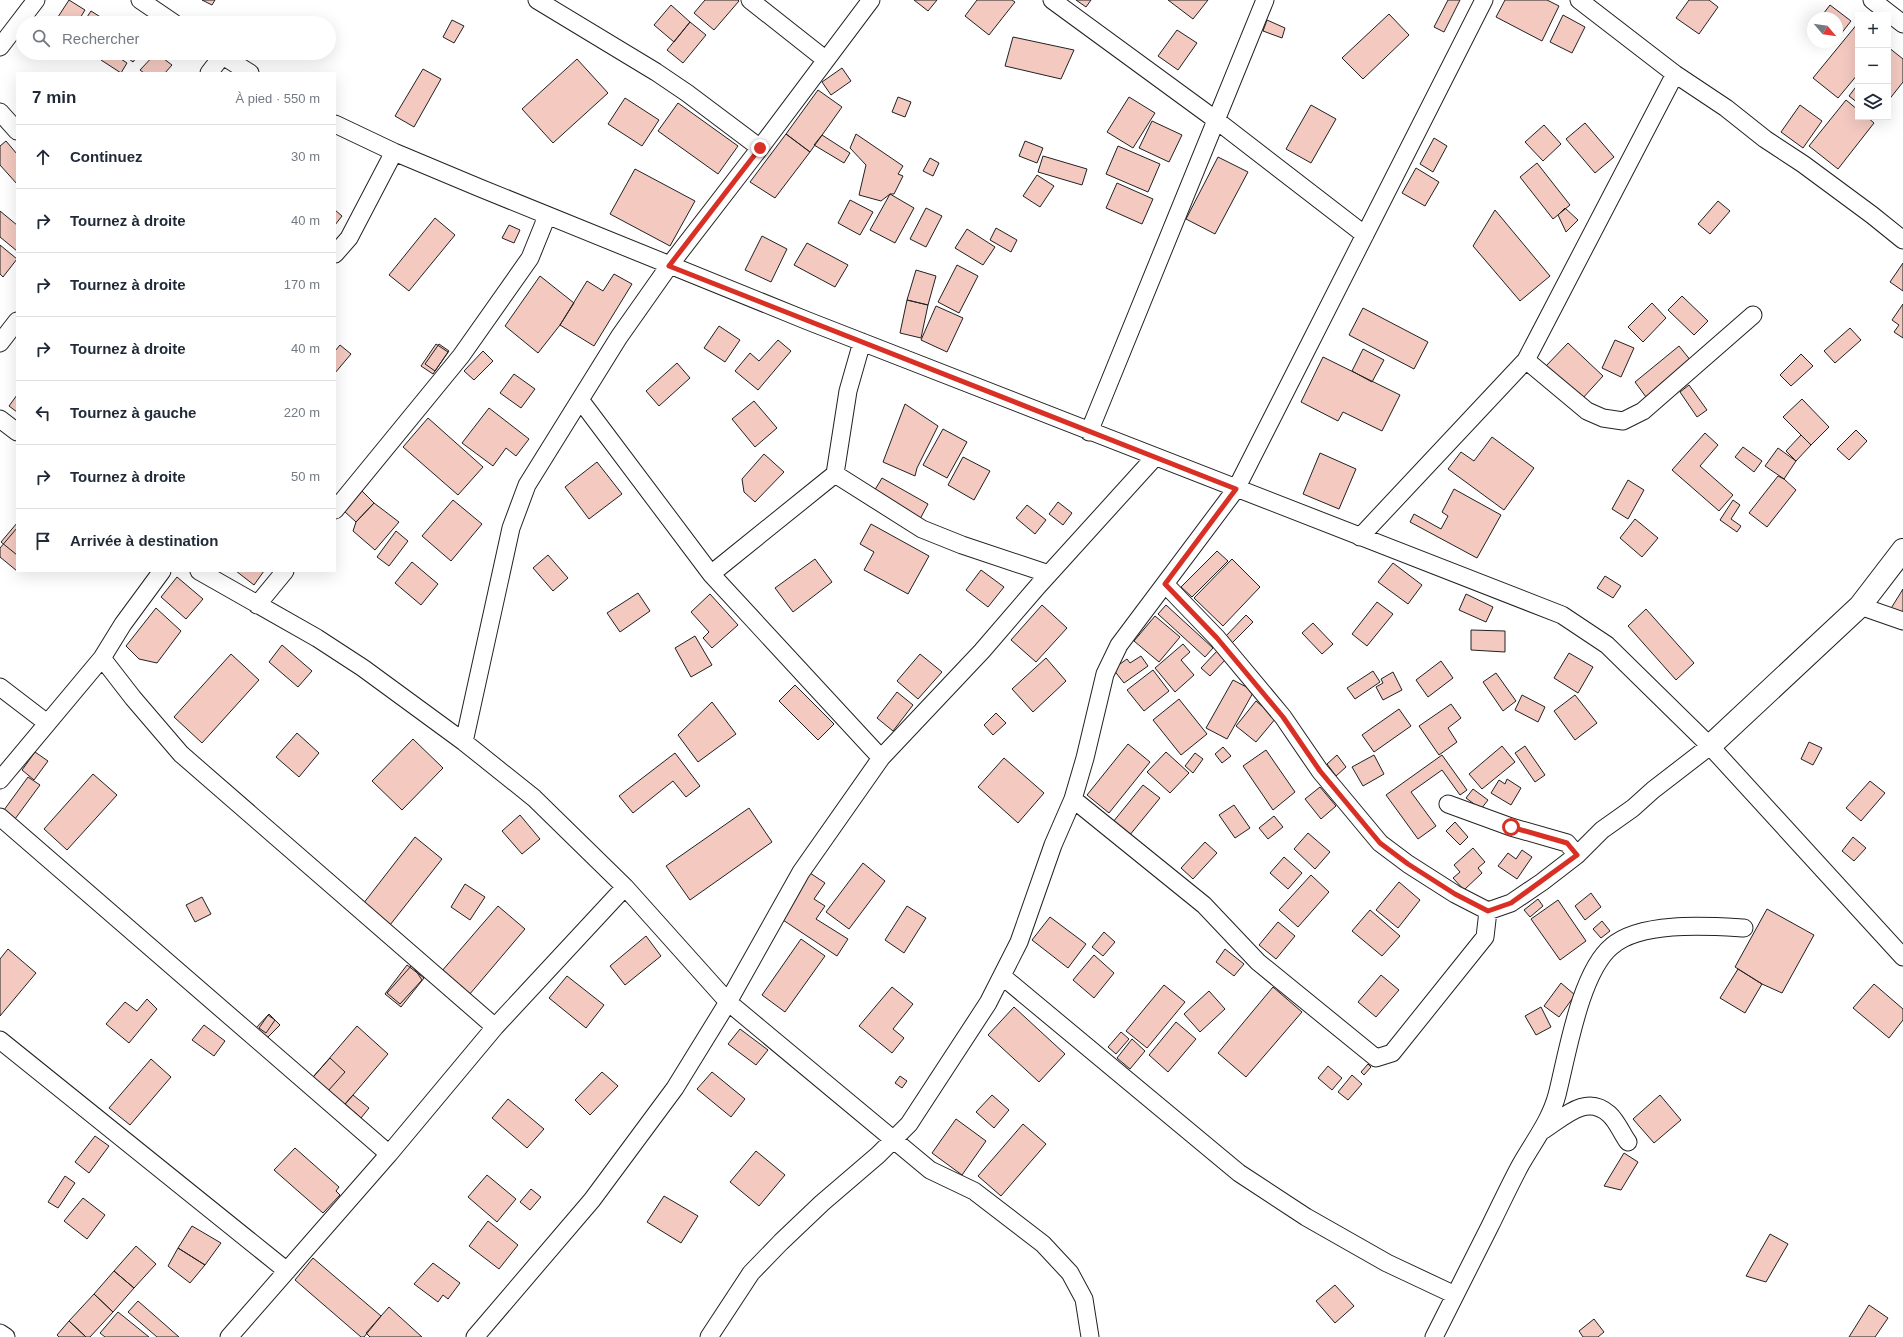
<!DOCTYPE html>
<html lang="fr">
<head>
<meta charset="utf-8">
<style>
  body { margin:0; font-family:Arial,sans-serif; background:#f2f2f3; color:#1f2937 }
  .controls { position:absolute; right:12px; top:12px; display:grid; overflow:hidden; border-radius:0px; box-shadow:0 4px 16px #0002 }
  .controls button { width:36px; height:36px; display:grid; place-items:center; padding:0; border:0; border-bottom:1px solid #e0e1e3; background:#fff; color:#1f2937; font:20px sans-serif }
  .compass { position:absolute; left:1807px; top:12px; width:36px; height:36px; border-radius:50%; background:#fff; box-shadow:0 4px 16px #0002; rotate:119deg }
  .stop { position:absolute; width:12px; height:12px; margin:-9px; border:3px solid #d93025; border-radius:50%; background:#fff }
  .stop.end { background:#d93025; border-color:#fff; box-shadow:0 1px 4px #0008 }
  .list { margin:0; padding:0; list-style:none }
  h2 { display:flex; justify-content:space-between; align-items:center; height:52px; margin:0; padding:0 16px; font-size:17px }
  h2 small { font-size:13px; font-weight:400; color:#747a83 }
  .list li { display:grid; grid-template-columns:26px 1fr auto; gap:12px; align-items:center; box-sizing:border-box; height:64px; padding:0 16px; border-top:1px solid #e0e1e3 }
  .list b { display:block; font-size:15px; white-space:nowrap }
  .list em { font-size:13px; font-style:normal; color:#747a83 }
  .icon { flex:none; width:22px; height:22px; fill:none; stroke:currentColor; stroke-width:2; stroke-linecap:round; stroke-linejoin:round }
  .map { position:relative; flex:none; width:1903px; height:1337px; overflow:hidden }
  .search { position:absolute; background:#fff; box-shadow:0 4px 16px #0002; left:16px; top:16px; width:320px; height:44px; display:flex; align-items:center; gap:10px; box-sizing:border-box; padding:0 14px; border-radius:22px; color:#747a83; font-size:15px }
  .panel { position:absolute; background:#fff; box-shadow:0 4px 16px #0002; left:16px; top:72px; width:320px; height:500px; border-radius:0px }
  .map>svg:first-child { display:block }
  .building { fill:#f3c9c0; stroke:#222 }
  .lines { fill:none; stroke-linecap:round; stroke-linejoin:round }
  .street-casing { stroke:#222; stroke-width:19 }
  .secondary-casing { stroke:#222; stroke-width:24 }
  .street { stroke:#fff; stroke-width:17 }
  .secondary { stroke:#fff; stroke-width:22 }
  .route { stroke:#d93025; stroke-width:5 }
</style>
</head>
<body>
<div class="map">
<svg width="1903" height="1337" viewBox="0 0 1903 1337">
  <rect width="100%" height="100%" fill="#fff"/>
  <path class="building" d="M69,0L85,10L77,23H62L56,20Z
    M202,0H215L212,5Z
    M705,0H738L739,1L714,30L694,13Z
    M914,0H937L928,11Z
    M977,0H1012L1015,2L989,35L965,16Z
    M1076,0H1091L1086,7Z
    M1168,0H1208L1193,19Z
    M1448,0H1460L1444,32L1434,27Z
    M1505,0H1547L1559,6L1542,41L1496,17Z
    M1689,0H1709L1718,7L1699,34L1676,18Z
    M671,5L690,22L674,42L654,25Z
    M1830,5L1851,21L1837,39V18H1820Z
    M91,11L110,23H83Z
    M1389,14L1409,35L1363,79L1342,58Z
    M1563,15L1585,27L1572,53L1550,42Z
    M452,20L464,26L454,43L443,37Z
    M1267,20L1285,28L1282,38L1263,31Z
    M690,22L706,35L683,63L667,50Z
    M1858,23V74L1838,98L1813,78Z
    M1177,30L1197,43L1178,70L1158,56Z
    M1013,37L1074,50L1061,79L1005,66Z
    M1888,47L1903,59V82L1888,101Z
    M106,53H112L127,63L121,73L101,60Z
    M121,53H140L133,62Z
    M156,53L172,65L165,73H144L140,70Z
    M577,59L608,93L553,143L522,109Z
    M842,68L851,81L831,95L822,82Z
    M423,69L441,79L414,127L395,116Z
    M1858,84V103L1849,96Z
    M818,90L842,107L810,152L786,134Z
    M898,97L911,102L905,117L892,112Z
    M1129,97L1155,113L1133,148L1107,132Z
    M625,98L659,120L642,146L608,124Z
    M1846,100L1858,110V117H1867L1874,123L1838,169L1809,146Z
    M678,103L738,146L718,174L658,131Z
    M1311,105L1336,119L1311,163L1286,149Z
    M1800,105L1822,121L1803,148L1781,132Z
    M1152,121L1182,135L1169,162L1139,148Z
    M1585,123L1614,157L1595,173L1566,139Z
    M1544,125L1561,144L1543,161L1525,142Z
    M786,134L810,152L775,198L750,182Z
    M856,134L903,166L898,174L903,176L894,194H890L881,201L859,195L866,165L850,148Z
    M822,135L850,153L844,163L814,145Z
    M1434,138L1447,146L1433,172L1420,164Z
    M6,141L17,154V184L0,165V146Z
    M1025,141L1043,148L1037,163L1019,156Z
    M1118,146L1160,164L1148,192L1106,174Z
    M1043,156L1087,169L1082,185L1038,172Z
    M1218,157L1248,172L1215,234L1186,219Z
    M930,158L939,163L933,176L923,171Z
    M1537,163L1570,205L1553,219L1520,177Z
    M1416,168L1439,182L1425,206L1402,193Z
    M635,169L695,201L670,246L610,214Z
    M1037,175L1054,186L1040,207L1023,196Z
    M1117,183L1153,199L1142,224L1106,208Z
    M890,194L914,208L895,243L870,230Z
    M850,200L873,212L860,235L838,223Z
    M1718,201L1730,211L1710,234L1698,224Z
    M926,208L942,216L926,247L910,239Z
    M1565,208L1578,220L1566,232L1558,215Z
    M335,210L342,216L335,225Z
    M1495,210L1550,276L1520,301L1473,246Z
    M0,211L17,225V251L0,237Z
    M435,218L455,235L409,291L389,275Z
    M509,225L520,230L514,243L502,238Z
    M996,228L1017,240L1011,252L990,240Z
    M967,229L995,247L983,265L955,248Z
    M762,236L787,249L771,282L745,270Z
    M807,243L848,265L835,287L794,265Z
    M0,245L17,259L3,277L0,274Z
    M1903,263V291L1890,282Z
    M957,265L978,276L959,313L938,302Z
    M916,270L936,276L928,305L907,300Z
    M614,274L632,284L594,346L560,325L587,281L603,291Z
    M540,276L574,303L560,325L538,353L505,326Z
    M1682,296L1708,321L1694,335L1668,310Z
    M907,300L928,305L921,338L900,333Z
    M1652,303L1666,318L1643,342L1628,327Z
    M1903,304V338L1894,332L1899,325L1892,320Z
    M936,306L963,318L947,352L921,340Z
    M1363,308L1428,342L1414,369L1349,335Z
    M719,326L740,340L725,362L704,348Z
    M1850,328L1861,340L1835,363L1824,351Z
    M778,340L791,351L758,390L735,371L750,353L759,361Z
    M1615,340L1634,348L1621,377L1602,368Z
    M1568,343L1603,376L1582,399L1546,366Z
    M436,344L448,352L433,374L421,366Z
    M439,344L449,351L435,371L425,364Z
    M340,345L351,354L335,373V351Z
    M1679,346L1691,361L1646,397L1635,382Z
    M1363,349L1384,360L1372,382L1352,371Z
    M483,351L493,361L474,380L464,371Z
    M1801,354L1813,366L1791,386L1780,375Z
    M1323,357L1400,395L1382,431L1343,412L1338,421L1301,402Z
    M677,363L690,378L659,406L646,391Z
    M514,374L535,389L521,408L500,393Z
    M1689,385L1707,410L1697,417L1680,392Z
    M17,395V412L9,406Z
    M1802,399L1829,427L1811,445L1783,417Z
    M754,401L777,428L755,447L732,419Z
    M905,404L938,426L917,468L915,476L883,462Z
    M489,408L529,439L516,456L506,448L493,466L462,443Z
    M428,418L483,467L458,495L403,447Z
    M943,429L967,442L947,478L923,465Z
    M1856,430L1867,441L1849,460L1837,449Z
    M1705,433L1718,445L1700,466L1733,495L1719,511L1672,470Z
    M1801,435L1811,445L1796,461L1786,451Z
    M1492,437L1534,468L1504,510L1448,469L1461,452L1474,461Z
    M1743,447L1762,461L1754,472L1735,457Z
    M1778,448L1796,461L1784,479L1765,466Z
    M1320,453L1356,469L1339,509L1303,494Z
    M764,454L784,472L755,502L744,492L742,479Z
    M963,457L990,471L974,500L948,485Z
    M597,462L622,494L589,519L565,487Z
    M1778,476L1784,479L1796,490L1767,527L1749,513Z
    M882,478L928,504L920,519L873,493Z
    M1628,480L1644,490L1628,519L1612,509Z
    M1454,489L1501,515L1477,558L1410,522L1414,514L1441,529L1448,516L1442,512Z
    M362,491L374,503L356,522L344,511Z
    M453,500L482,524L451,561L422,536Z
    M1733,500L1740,505L1731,519L1741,526L1737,532L1720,520Z
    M1058,502L1072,513L1063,525L1049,514Z
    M374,503L399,522L375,550L353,531L356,522Z
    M1027,505L1046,520L1035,534L1016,518Z
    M1635,519L1658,538L1642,557L1620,538Z
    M17,523V555L1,542Z
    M871,524L929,556L908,594L864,570L874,552L860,544Z
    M17,528V571L0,557V548Z
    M396,531L408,541L389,566L377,557Z
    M1217,551L1228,561L1192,597L1181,587Z
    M548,555L568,578L553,591L533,568Z
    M815,559L832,582L793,612L775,588Z
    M1232,559L1260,587L1223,626L1194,598Z
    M412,562L438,584L421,605L395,583Z
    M1393,563L1422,585L1408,604L1378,582Z
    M981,570L1004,587L988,607L966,590Z
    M236,571H264L254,585Z
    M1605,576L1621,586L1613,598L1597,588Z
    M177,577L203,599L186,619L161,597Z
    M1903,589V618L1890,610Z
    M638,593L650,611L620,632L607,613Z
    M710,594L738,625L712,648L703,638L709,632L691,612Z
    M1466,594L1493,607L1486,622L1459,610Z
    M1377,602L1393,614L1367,646L1352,634Z
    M1042,605L1067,628L1036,662L1011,640Z
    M1166,605L1213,648L1205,657L1158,614Z
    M156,608L181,631L157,663L139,659L126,646Z
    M1646,609L1694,663L1676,680L1628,626Z
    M1246,615L1253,622L1231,644L1225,637Z
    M1155,616L1180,637L1159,662L1134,641Z
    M1313,623L1333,644L1322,654L1302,633Z
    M1471,630L1505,631V652L1471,650Z
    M695,636L712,665L691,677L675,648Z
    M1183,644L1190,652L1181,660L1194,675L1175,692L1155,668Z
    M282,645L312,671L298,687L269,662Z
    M1218,650L1227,658L1210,676L1201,668Z
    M1569,653L1593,667L1578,693L1554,678Z
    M231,654L259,680L202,743L174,717Z
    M920,654L942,672L918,699L897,681Z
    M1141,656L1148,666L1124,683L1113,669L1127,659L1130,663Z
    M1046,658L1066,681L1033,712L1012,689Z
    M1441,661L1453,678L1428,697L1416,680Z
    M1153,670L1169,691L1144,711L1127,690Z
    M1373,671L1380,682L1355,699L1347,688Z
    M1393,672L1402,690L1383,700L1376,687L1383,683L1381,679Z
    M1496,673L1516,701L1503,711L1483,682Z
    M1233,680L1254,691L1227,739L1206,728Z
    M795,685L834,724L818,740L779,701Z
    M897,692L913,705L893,731L877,718Z
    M1522,695L1545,707L1538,722L1515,710Z
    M1575,695L1597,723L1575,740L1554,711Z
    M1179,699L1207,734L1181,755L1153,720Z
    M1256,701L1276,718L1256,742L1236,726Z
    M712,702L736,734L698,762L678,735Z
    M1451,704L1461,718L1448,728L1457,742L1439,755L1419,726Z
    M1399,709L1411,726L1374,752L1362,735Z
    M996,713L1006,723L993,735L984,725Z
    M297,733L319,753L299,777L276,757Z
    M413,739L443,768L402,810L372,781Z
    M1809,742L1822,748L1813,765L1801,759Z
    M1128,744L1150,762L1109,813L1087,795Z
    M1502,746L1515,762L1482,789L1469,774Z
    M1525,746L1545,775L1535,782L1515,753Z
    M1223,747L1231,756L1222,763L1215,754Z
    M1266,750L1295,792L1273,810L1243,766Z
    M35,752L48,761L34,780L22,770Z
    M1166,752L1189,773L1170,793L1147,772Z
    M675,753L700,786L686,797L673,781L633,813L619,796Z
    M1195,753L1203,759L1193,773L1185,766Z
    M1337,755L1346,767L1336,776L1327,764Z
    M1374,755L1384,774L1363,786L1352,767Z
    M1442,755L1467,790L1460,795L1442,770L1411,792L1436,826L1418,839L1386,795Z
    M1004,758L1044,793L1018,823L978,787Z
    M93,774L117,795L67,850L44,829Z
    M28,777L40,785L15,819L4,810Z
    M1507,779L1521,788L1511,805L1491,793L1499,780L1505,784Z
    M1870,781L1885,793L1861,821L1846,808Z
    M1143,785L1160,798L1129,836L1113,822Z
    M1320,787L1336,806L1321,819L1305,799Z
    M1473,789L1488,800L1481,809L1466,798Z
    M1234,805L1250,828L1235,838L1219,815Z
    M749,808L772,842L690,900L666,866Z
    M520,815L540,839L522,854L502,831Z
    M1274,816L1283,827L1268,839L1259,828Z
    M1455,822L1468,837L1460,845L1446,831Z
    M1308,833L1330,852L1315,869L1294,849Z
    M415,837L442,859L390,925L363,904Z
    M1853,837L1866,848L1854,861L1842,851Z
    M1205,842L1217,853L1193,879L1181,868Z
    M1473,848L1485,862L1478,868L1482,873L1464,890L1453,878L1460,872L1454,865Z
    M1522,850L1532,857L1517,879L1498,866L1508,853L1516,859Z
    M1284,857L1302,873L1288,889L1270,873Z
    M863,863L885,881L849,929L826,912Z
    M810,873L825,883L814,899L825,906L816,919L848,939L837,956L780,918Z
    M1311,875L1329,892L1298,927L1279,910Z
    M1399,882L1420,900L1398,928L1376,910Z
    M465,884L485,897L470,920L451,907Z
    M1591,893L1601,907L1585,920L1575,906Z
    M202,897L211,914L195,922L186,905Z
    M1538,899L1543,906L1530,917L1524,910Z
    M1558,900L1586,941L1560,960L1531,919Z
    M498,906L525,929L469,995L441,972Z
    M907,906L926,918L904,953L885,940Z
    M1767,909L1814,935L1782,993L1762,984L1735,967Z
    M1370,910L1400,936L1382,956L1352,931Z
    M1050,917L1086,944L1068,968L1032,940Z
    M1602,921L1610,931L1601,938L1593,929Z
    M1278,922L1295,936L1276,959L1259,945Z
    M1104,932L1115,942L1103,956L1092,947Z
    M646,936L661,956L625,985L610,966Z
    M801,939L825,956L785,1012L762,995Z
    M8,949L36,973L0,1016V959Z
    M1225,949L1244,964L1234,976L1216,962Z
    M1094,955L1114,973L1094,998L1073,980Z
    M407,965L424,978L401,1007L385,994Z
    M412,965L422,980L400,1004L387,993Z
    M1738,969L1762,984L1745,1013L1720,998Z
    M1381,975L1399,990L1376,1017L1358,1002Z
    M567,976L604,1005L586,1028L549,998Z
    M1561,983L1575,995L1559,1017L1544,1006Z
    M1874,984L1903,1009V1020L1889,1038L1853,1008Z
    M1164,985L1185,1002L1147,1048L1126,1031Z
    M892,987L913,1004L893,1029L904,1038L892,1053L859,1026Z
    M1273,987L1302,1012L1246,1077L1218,1053Z
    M1209,991L1225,1009L1200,1032L1184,1014Z
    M147,999L157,1009L129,1043L106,1024L125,1002L137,1011Z
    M1014,1007L1065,1054L1039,1082L988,1035Z
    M1541,1007L1551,1027L1536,1035L1525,1016Z
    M269,1014L280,1025L266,1039L255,1029Z
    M268,1015L275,1020L266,1033L259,1028Z
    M1176,1022L1196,1039L1168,1072L1149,1055Z
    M204,1025L225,1041L214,1056L192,1040Z
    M357,1026L388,1054L341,1109L309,1082Z
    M740,1029L768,1050L756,1065L728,1044Z
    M1121,1032L1129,1039L1116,1054L1108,1047Z
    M1132,1039L1145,1051L1130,1069L1117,1058Z
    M330,1058L345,1072L328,1091L312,1078Z
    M151,1059L171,1077L130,1125L109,1108Z
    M1368,1064L1371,1067L1364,1075L1361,1072Z
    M1328,1066L1342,1078L1332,1090L1318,1078Z
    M602,1072L618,1086L590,1115L575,1100Z
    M712,1072L745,1099L731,1117L697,1089Z
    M1352,1075L1362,1084L1348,1100L1338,1092Z
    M900,1076L907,1081L902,1088L895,1083Z
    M353,1095L369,1108L361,1118L345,1104Z
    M992,1095L1009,1110L994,1128L976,1112Z
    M1660,1095L1681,1120L1654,1143L1633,1119Z
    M508,1099L544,1129L527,1148L492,1118Z
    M956,1119L986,1141L962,1175L932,1153Z
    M1023,1124L1046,1144L1001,1196L978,1176Z
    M95,1136L109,1146L89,1173L75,1162Z
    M295,1148L339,1187L336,1191L340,1195L323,1213L274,1170Z
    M756,1151L785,1175L759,1206L730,1182Z
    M1624,1153L1638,1162L1621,1190L1604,1186Z
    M487,1175L516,1199L497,1222L468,1197Z
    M65,1176L75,1183L58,1208L48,1202Z
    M531,1189L541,1197L530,1210L520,1202Z
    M664,1196L698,1216L681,1243L647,1222Z
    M83,1198L105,1215L87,1239L64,1221Z
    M488,1221L518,1245L499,1269L469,1246Z
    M192,1226L221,1243L205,1265L178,1248Z
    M1770,1234L1788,1244L1766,1282L1746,1276Z
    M136,1246L156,1264L134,1288L114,1271Z
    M178,1248L205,1265L190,1283L168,1266Z
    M313,1258L381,1316L364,1337H361L295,1280Z
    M433,1263L460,1283L448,1299L443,1295L438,1302L414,1284Z
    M114,1271L134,1288L113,1312L94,1294Z
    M1335,1285L1354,1306L1335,1323L1316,1301Z
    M94,1294L113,1312L90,1337H86L69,1321Z
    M138,1301L179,1337H157L128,1312Z
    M1869,1305L1888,1318L1875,1337H1849Z
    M389,1307L422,1337H370L366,1333Z
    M118,1312L149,1337H105L100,1333Z
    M1594,1319L1604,1332L1598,1337H1583L1579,1331Z
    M69,1321L86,1337H59L57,1335Z"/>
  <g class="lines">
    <defs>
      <path id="street" d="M140,0L174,23
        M537,0L656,72L687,93L760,148
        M750,0L826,60
        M1052,0L1216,120L1365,235
        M1579,0L1675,74L1726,108L1765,139L1803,164L1872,215L1903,240
        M1872,0L1903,24
        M0,47L36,0
        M218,53L250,73
        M209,73L222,56
        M0,112L17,131
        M335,124L394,152L480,188L808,321L1562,615L1607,645L1710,746L1903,957
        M335,254L349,238L394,152
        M862,342L848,391L835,474L922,529L962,545L1049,574
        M0,343L17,321
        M1526,360L1587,411L1603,418L1623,421L1643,411L1753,315
        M581,401L711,574
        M0,419L17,432
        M1089,432L1265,0
        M835,474L711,574L881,758
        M335,510L461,356L530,258L547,216
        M1360,537L1526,360L1675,74
        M199,571L317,638L363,668L464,742L534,798L625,887L495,1027L389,1154L229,1337
        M1165,584L1217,638L1283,717L1320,771L1380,843L1408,864L1455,894L1488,911L1511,903L1542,882L1577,855L1602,830L1633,808L1653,790L1710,746
        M257,605L285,571
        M1860,606L1903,621
        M102,658L133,698L181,754L495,1027
        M0,687L47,723
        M464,742L511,528L527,485L619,337L669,266L760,148L871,0
        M0,780L102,658L123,624L162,571
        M1073,799L1204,905L1258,962L1376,1058L1392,1053L1485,937L1488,911
        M1448,804L1511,827L1567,843L1577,855
        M0,817L389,1154
        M625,887L728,1002L930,1170L974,1191L1043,1244L1070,1273L1084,1299L1090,1337
        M1002,976L1239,1173L1306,1217L1387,1263L1455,1295
        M0,1040L287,1271
        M1542,1131C1563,1118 1586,1093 1609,1114C1617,1121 1622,1134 1628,1142
        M0,1333L6,1337
        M475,1337L592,1200L675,1088L728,1002L801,872L881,758L982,651L1038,586L1155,457
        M709,1337L751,1273L781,1242L822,1203L878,1155L909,1124L988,1003L1019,942L1053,845L1073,799L1085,758L1105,674L1119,645L1236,489L1484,0
        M1434,1337C1453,1300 1471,1263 1490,1226C1500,1206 1510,1184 1521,1164C1534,1141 1550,1121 1557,1095C1567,1056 1580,972 1612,946C1641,921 1708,926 1744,928"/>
      <path id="secondary" d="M1710,746L1860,606L1903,550"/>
    </defs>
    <use href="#street" class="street-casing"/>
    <use href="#secondary" class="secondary-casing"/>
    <use href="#street" class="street"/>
    <use href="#secondary" class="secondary"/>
  </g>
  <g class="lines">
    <path class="route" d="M760,148L669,266L1236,489L1165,584L1217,638L1283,717L1320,771L1380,843L1408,864L1455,894L1488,911L1511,903L1577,855L1567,843L1511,827"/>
  </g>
</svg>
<div class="controls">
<button>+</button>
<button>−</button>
<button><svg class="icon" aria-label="layers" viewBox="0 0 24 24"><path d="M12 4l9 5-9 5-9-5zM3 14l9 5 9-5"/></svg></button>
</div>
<svg class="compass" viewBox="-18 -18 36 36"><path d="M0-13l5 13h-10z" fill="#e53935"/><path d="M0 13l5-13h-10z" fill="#747a83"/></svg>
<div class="stop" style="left:1511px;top:827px"></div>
<div class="stop end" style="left:760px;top:148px"></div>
<div class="search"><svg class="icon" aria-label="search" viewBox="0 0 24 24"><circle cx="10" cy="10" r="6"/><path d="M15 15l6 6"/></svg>Rechercher</div>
<section class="panel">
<h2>7 min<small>À pied · 550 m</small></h2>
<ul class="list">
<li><svg class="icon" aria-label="ahead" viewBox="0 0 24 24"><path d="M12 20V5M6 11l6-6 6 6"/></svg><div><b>Continuez</b></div><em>30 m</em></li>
<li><svg class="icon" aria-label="right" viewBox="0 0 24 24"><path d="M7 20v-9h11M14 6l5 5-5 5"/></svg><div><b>Tournez à droite</b></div><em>40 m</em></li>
<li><svg class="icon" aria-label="right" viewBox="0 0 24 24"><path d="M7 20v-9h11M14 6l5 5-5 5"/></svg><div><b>Tournez à droite</b></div><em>170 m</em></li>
<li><svg class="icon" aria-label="right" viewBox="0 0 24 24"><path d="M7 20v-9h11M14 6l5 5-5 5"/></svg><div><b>Tournez à droite</b></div><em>40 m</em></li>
<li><svg class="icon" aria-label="left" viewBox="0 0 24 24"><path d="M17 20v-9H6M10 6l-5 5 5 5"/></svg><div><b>Tournez à gauche</b></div><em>220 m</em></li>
<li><svg class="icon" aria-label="right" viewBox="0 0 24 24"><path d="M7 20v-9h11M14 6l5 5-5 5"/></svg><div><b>Tournez à droite</b></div><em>50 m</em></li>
<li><svg class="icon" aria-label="arrive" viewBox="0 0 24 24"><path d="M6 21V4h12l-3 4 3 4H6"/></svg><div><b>Arrivée à destination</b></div></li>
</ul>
</section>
</div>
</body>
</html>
